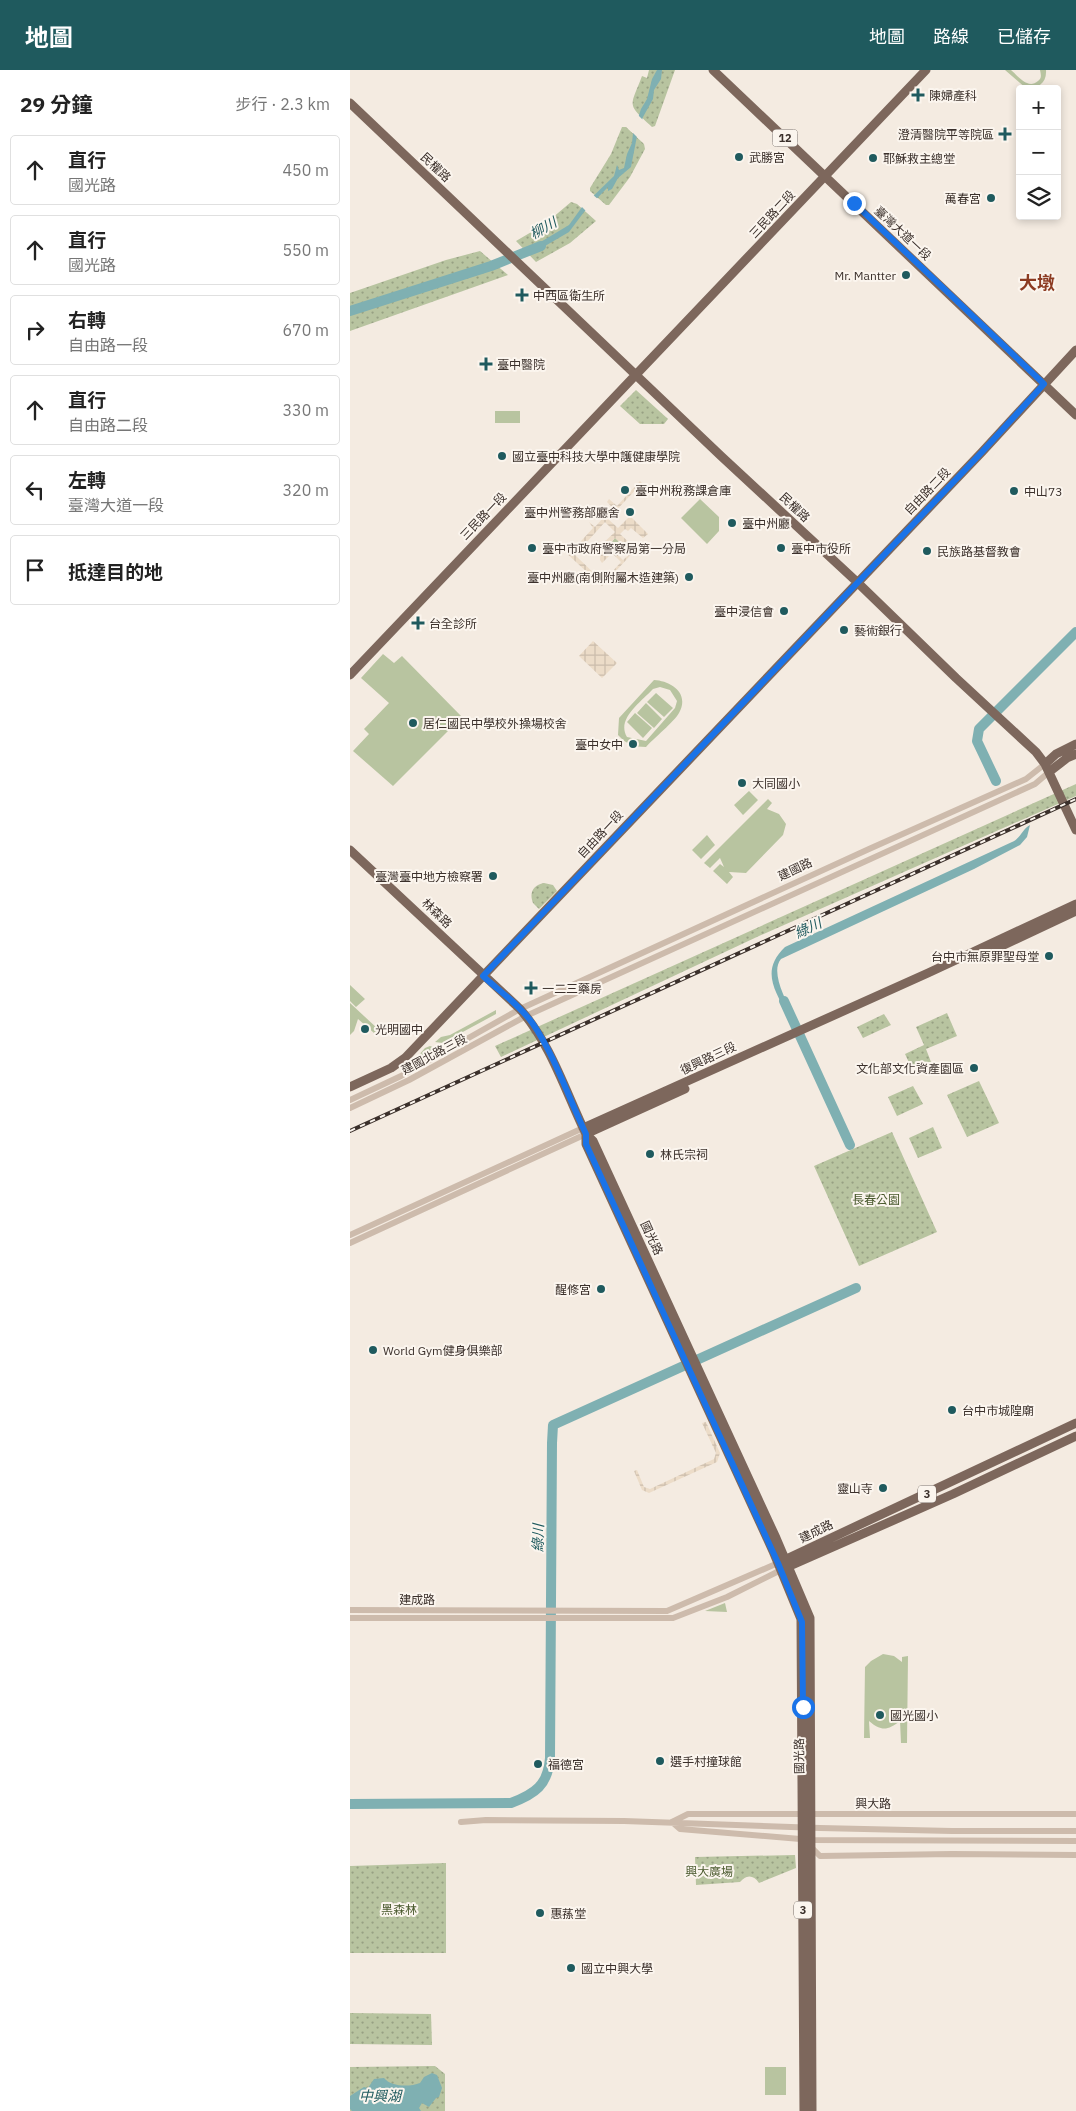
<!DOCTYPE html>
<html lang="zh-TW">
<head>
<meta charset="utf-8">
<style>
  body { margin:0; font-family:"IBM Plex Sans","Noto Sans TC",sans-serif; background:#f2f2f2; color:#222 }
  .controls { position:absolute; right:15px; top:15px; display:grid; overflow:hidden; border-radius:5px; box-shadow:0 2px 8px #0003 }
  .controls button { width:45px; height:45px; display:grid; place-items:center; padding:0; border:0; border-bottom:1px solid #e0e0e0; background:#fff; color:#222; font:25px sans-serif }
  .stop { position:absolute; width:15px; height:15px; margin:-11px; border:4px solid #1a73e8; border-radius:50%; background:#fff }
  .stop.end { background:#1a73e8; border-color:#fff; box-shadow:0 1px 5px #0008 }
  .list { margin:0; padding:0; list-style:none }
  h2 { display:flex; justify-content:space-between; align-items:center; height:65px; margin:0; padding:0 20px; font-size:21px }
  h2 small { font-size:16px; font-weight:400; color:#767676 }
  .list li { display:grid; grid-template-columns:32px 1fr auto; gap:15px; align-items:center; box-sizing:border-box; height:70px; margin:0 10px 10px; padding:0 10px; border:1px solid #e0e0e0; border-radius:5px }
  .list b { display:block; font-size:19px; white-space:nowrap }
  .list p { margin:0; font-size:16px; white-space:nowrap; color:#767676 }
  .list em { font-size:16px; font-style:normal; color:#767676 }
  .icon { flex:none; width:28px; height:28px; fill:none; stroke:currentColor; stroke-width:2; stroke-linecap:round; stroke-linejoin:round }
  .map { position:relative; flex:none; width:726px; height:2041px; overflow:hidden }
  header { display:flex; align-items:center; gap:30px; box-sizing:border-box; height:70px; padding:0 25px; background:#1f5a5e; color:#fff }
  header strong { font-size:24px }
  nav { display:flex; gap:28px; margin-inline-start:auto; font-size:18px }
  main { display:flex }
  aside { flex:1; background:#fff }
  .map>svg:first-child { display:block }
  .grass { fill:#b8c4a0; fill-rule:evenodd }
  .park { fill:url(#park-dots) }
  .plaza { fill:url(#plaza-grid); fill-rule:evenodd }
  .water { fill:#7fb0b2 }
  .pier { fill:#f4ebe1 }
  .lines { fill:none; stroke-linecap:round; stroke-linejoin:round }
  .river { stroke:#7fb0b2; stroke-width:10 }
  .minor { stroke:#cdbbac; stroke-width:6 }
  .major { stroke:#7d675c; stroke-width:9 }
  .rail-casing { stroke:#3b302b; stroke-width:4 }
  .rail { stroke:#fbf5ee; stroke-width:2; stroke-dasharray:5.5; stroke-linecap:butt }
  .route { stroke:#1a73e8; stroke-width:6 }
  .poi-dot { fill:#1f5a5e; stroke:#fbf5ee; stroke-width:2 }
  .labels { text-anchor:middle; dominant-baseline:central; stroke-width:4; stroke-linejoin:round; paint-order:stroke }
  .shield { fill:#fbf5ee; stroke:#756b66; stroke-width:1 }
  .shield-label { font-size:11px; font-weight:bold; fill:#3b302b }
  .poi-label { font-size:12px; fill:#3b302b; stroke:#fbf5ee; text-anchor:start }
  .street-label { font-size:12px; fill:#3b302b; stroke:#fbf5ee }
  .park-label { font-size:12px; fill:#4a5a2e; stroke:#fbf5ee }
  .water-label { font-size:14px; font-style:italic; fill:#1f5a5e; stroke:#fbf5ee }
  .district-label { font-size:18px; font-weight:bold; fill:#8c3b22; stroke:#fbf5ee }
</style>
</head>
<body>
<header>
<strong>地圖</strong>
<nav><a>地圖</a><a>路線</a><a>已儲存</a></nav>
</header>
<main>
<aside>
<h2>29 分鐘<small>步行 · 2.3 km</small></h2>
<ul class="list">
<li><svg class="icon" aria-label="ahead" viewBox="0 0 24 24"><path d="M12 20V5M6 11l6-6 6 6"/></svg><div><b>直行</b><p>國光路</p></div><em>450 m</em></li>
<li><svg class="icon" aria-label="ahead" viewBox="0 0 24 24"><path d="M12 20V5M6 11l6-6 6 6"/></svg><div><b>直行</b><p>國光路</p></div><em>550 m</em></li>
<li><svg class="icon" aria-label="right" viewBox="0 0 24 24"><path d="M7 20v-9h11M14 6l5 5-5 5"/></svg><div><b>右轉</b><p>自由路一段</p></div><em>670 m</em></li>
<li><svg class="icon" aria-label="ahead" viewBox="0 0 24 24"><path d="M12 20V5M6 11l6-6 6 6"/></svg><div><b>直行</b><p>自由路二段</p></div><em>330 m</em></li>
<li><svg class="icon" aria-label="left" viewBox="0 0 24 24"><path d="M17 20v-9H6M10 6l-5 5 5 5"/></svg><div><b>左轉</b><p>臺灣大道一段</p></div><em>320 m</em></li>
<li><svg class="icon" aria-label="arrive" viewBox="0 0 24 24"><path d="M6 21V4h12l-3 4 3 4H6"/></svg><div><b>抵達目的地</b></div></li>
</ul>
</aside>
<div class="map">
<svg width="726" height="2041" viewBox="0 0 726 2041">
  <defs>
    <pattern id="park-dots" width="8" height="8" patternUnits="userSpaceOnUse" patternTransform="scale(1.25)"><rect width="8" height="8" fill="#b8c4a0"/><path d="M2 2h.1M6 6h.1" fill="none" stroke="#97a083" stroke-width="1.8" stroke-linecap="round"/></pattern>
    <pattern id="plaza-grid" width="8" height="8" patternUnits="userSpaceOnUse" patternTransform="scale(1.25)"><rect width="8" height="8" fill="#ecdcc8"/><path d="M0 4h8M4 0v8" fill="none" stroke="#cbbdac"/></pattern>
  </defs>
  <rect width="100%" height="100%" fill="#f4ebe1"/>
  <path class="grass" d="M655,0H661C668,6 678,20 688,11C692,8 691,5 690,0H696C697,13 688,18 677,19Z
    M145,341H170V353H145Z
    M350,429L369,447V461L357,474L331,448Z
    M265,468L274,476L266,485L257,477Z
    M33,584L44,593L52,586L112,647L43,716L3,681L19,664L14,659L39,633L11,608Z
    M304,610C321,611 340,623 329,643C324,652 304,668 296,677C284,677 276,674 268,665L269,648ZM310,617L320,620L327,631L325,638L296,671L277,667C266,649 291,632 303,619Z
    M306,623L323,638L314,647L297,632Z
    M296,633L312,649L304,658L287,643Z
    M285,643L302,658L293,668L277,652Z
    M399,721L408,730L393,745L384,735Z
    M418,729L422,733L417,739L429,744L436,754L433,765L396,803L379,802L383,807L377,814L363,801L370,794L374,797L370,788L360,798L354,793Z
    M357,765L365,775L351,789L342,780Z
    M0,915L15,929L6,937L0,931Z
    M0,933L28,959L24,963L8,949L4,961L0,965Z
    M146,940V944L98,970L93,973L85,972L91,967L100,965Z
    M80,976L90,980L60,995L75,978Z
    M375,1533L377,1542L355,1541Z
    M533,1584L544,1586L552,1592V1587L558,1586L557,1673H551L550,1651C538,1660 532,1662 519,1651L520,1668H514L515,1597L521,1591Z
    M415,1997H436V2025H415Z"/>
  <path class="park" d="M299,0H325L305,56L302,57C276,33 280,38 292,6L297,8Z
    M272,57H276L294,74L295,79L280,107L259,135H256L240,121V118L261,84Z
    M221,132L227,134L246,151L220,173L186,192L166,171L195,154Z
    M130,181L158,205L0,261V223L96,190Z
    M286,320L318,349L314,354H290L270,336Z
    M726,714V726L409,866L151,987L145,976Z
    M194,813L203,815L207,821L189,839L183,833C179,823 183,815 194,813Z
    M597,943L607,966L576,979L581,992L563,1001L555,984L574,975L566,957Z
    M534,944L541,955L513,968L507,957Z
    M629,1011L649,1053L617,1067L597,1025Z
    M563,1016L573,1034L547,1046L538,1027Z
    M583,1057L592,1078L568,1088L559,1068Z
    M542,1062L587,1162L509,1196L464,1096Z
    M445,1785L446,1798L409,1813C403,1804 396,1805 390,1812L346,1815L345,1787Z
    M96,1793V1883H0V1796Z
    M0,1943L81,1944L82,1975L0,1974Z
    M85,1996L95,2004V2041H0V1997Z"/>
  <path class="plaza" d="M290,411L292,413L258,449L268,458L280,446L298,464L293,468L281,458L278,461L275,459L270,464L283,476L281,479L278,476L268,485L273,490L289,476L252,516L213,480L216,477L222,481L243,458L239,452L245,457L252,449L246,443L251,439L256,444L263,438L257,432L259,429L267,436ZM255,452L265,462L251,475L250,490L252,493L262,483L271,492L253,512L225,485ZM265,468L274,476L266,485L257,477Z
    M243,571L267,593L252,608L229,586Z
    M356,1352L370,1383L367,1392L299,1423L292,1420L284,1401L287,1400L294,1417L300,1419L364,1389L366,1383L352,1353Z"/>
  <path class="water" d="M307,0H312L311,9L304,20L303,29L293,47L287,66L281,97L268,108L262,119L258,121V117L234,142L219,162L183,183L175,177H181L194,170L219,155L232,137L264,106L267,95L269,100L274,98L277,84L282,73L283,63L291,39L297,29L302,9Z
    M680,755L677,767L670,775L624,799L431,889C420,902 436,929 441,943L437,944C424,919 411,900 435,877L662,772C671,768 673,758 680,755Z
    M82,2003L87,2005L92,2018L89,2027L86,2028L79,2037L72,2033L69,2038L71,2041H2L0,2039V2026L14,2017L18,2018L24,2009L34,2008C41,2017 60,2017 70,2013L74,2007Z"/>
  <path class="pier" d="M287,44L294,51L289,69L281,61Z
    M242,124L249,130L237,142L230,135Z"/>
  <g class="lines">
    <path class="river" d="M0,241L141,196L191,176
      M646,711L627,671L629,659L726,562
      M434,931L500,1075
      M0,1734L161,1733C185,1724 198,1715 200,1688L202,1373L203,1355L506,1218"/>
    <path class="minor" d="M0,1030L51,1006L170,939L519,779L676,709L695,694
      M0,1038L59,1010L176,946L685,714L699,702
      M0,1165L233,1058
      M0,1173L236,1064
      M0,1540L317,1541L428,1493
      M0,1548H323L377,1527L431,1500
      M324,1751L338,1744H726
      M111,1752L136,1750L274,1751L470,1758L602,1761H726
      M322,1752L330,1759L462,1770L726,1771
      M460,1776L470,1786L602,1784L726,1785"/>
    <path class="major" d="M363,0L726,345
      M0,33L371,386L507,512L606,608L686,682L695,694L726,760
      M0,605L576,0
      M695,694L706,684L726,674
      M699,702L717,688L726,684
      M0,780L170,939C201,974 216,1023 236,1064L243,1071L426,1468L460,1548L462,2041
      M639,882L726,841
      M0,1017L41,998L55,988L632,382L726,280
      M233,1058L578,903L726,834
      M236,1064V1074L423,1481L451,1549L454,2041
      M236,1064L335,1019
      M430,1492L726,1353
      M433,1499L603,1424L726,1366"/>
    <defs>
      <path id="rail" d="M0,1061L726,729"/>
    </defs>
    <use href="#rail" class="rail-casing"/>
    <use href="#rail" class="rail"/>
  </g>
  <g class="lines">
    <path class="route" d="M453,1637L452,1552L428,1493L236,1074V1064C219,1029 205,986 183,954C170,935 149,921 133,906L632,382L694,314L504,133"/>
  </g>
  <g class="poi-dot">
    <path d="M565.5 17.5h5v5h5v5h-5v5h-5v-5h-5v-5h5z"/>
    <path d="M652.5 56.5h5v5h5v5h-5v5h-5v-5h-5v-5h5z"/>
    <circle cx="389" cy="87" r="5"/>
    <circle cx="523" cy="88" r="5"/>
    <circle cx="641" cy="128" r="5"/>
    <circle cx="556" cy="205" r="5"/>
    <path d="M169.5 217.5h5v5h5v5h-5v5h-5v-5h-5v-5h5z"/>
    <path d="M133.5 286.5h5v5h5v5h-5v5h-5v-5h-5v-5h5z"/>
    <circle cx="152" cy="386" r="5"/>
    <circle cx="275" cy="420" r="5"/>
    <circle cx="664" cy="421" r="5"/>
    <circle cx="280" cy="442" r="5"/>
    <circle cx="382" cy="453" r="5"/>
    <circle cx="182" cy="478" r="5"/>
    <circle cx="431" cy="478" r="5"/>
    <circle cx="577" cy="481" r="5"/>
    <circle cx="339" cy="507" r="5"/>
    <circle cx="434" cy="541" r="5"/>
    <path d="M65.5 545.5h5v5h5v5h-5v5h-5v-5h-5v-5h5z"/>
    <circle cx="494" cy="560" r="5"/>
    <circle cx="63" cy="653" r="5"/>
    <circle cx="283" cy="674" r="5"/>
    <circle cx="392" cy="713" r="5"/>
    <circle cx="143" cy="806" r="5"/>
    <circle cx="699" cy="886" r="5"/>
    <path d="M178.5 910.5h5v5h5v5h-5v5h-5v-5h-5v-5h5z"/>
    <circle cx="15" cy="959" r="5"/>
    <circle cx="624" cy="998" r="5"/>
    <circle cx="300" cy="1084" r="5"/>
    <circle cx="251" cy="1219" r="5"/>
    <circle cx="23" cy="1280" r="5"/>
    <circle cx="602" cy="1340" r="5"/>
    <circle cx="533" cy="1418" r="5"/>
    <circle cx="530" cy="1645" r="5"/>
    <circle cx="310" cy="1691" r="5"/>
    <circle cx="188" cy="1694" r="5"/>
    <circle cx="190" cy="1843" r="5"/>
    <circle cx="221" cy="1898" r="5"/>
  </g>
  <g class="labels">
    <g class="shield">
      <rect x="422.5" y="59.5" width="25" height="17" rx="4"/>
      <rect x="568" y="1415.5" width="18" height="17" rx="4"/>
      <rect x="444" y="1831.5" width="18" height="17" rx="4"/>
    </g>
    <g class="shield-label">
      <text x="435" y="68">12</text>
      <text x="577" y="1424">3</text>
      <text x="453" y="1840">3</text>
    </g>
    <g class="poi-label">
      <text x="579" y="25">陳婦產科</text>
      <text x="644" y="64" text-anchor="end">澄清醫院平等院區</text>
      <text x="399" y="87">武勝宮</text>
      <text x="533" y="88">耶穌救主總堂</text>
      <text x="631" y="128" text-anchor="end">萬春宮</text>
      <text x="546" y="205" text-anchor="end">Mr. Mantter</text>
      <text x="183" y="225">中西區衛生所</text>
      <text x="147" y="294">臺中醫院</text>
      <text x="162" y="386">國立臺中科技大學中護健康學院</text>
      <text x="285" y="420">臺中州稅務課倉庫</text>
      <text x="674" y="421">中山73</text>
      <text x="270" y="442" text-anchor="end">臺中州警務部廳舍</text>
      <text x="392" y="453">臺中州廳</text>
      <text x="192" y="478">臺中市政府警察局第一分局</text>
      <text x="441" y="478">臺中市役所</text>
      <text x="587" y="481">民族路基督教會</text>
      <text x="329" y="507" text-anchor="end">臺中州廳(南側附屬木造建築)</text>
      <text x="424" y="541" text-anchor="end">臺中浸信會</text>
      <text x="79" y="553">台全診所</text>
      <text x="504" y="560">藝術銀行</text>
      <text x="73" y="653">居仁國民中學校外操場校舍</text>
      <text x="273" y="674" text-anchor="end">臺中女中</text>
      <text x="402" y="713">大同國小</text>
      <text x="133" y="806" text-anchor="end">臺灣臺中地方檢察署</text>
      <text x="689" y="886" text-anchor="end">台中市無原罪聖母堂</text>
      <text x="192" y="918">一二三藥房</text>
      <text x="25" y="959">光明國中</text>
      <text x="614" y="998" text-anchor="end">文化部文化資產園區</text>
      <text x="310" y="1084">林氏宗祠</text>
      <text x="241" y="1219" text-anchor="end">醒修宮</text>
      <text x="33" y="1280">World Gym健身俱樂部</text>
      <text x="612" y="1340">台中市城隍廟</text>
      <text x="523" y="1418" text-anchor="end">靈山寺</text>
      <text x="540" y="1645">國光國小</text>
      <text x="320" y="1691">選手村撞球館</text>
      <text x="198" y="1694">福德宮</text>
      <text x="200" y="1843">惠蓀堂</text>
      <text x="231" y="1898">國立中興大學</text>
    </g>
    <g class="street-label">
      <text transform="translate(86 97) rotate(43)">民權路</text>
      <text transform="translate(422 144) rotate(-47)">三民路二段</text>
      <text transform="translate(553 163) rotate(43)">臺灣大道一段</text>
      <text transform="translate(577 421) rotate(-46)">自由路二段</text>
      <text transform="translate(445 437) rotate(43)">民權路</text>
      <text transform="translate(133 446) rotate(-46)">三民路一段</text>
      <text transform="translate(250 764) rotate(-47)">自由路一段</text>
      <text transform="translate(445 799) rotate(-25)">建國路</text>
      <text transform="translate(87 843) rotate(44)">林森路</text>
      <text transform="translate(84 984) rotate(-28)">建國北路三段</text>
      <text transform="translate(358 988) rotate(-25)">復興路三段</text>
      <text transform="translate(302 1168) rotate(65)">國光路</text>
      <text transform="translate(466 1461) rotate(-26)">建成路</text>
      <text x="67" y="1529">建成路</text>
      <text transform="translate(449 1686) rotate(-91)">國光路</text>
      <text x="523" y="1733">興大路</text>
    </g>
    <g class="park-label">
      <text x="526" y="1129">長春公園</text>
      <text x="359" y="1801">興大廣場</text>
      <text x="49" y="1839">黑森林</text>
    </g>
    <g class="water-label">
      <text transform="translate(193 158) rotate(-29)">柳川</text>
      <text transform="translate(458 858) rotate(-25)">綠川</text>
      <text transform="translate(188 1468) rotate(-89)">綠川</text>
      <text x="30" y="2026">中興湖</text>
    </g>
    <g class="district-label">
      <text x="687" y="212">大墩</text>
    </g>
  </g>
</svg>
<div class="controls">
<button>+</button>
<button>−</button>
<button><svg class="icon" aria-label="layers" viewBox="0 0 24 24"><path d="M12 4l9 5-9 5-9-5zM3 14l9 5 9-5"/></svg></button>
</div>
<div class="stop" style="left:453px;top:1637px"></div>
<div class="stop end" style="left:504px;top:133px"></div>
</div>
</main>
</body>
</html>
